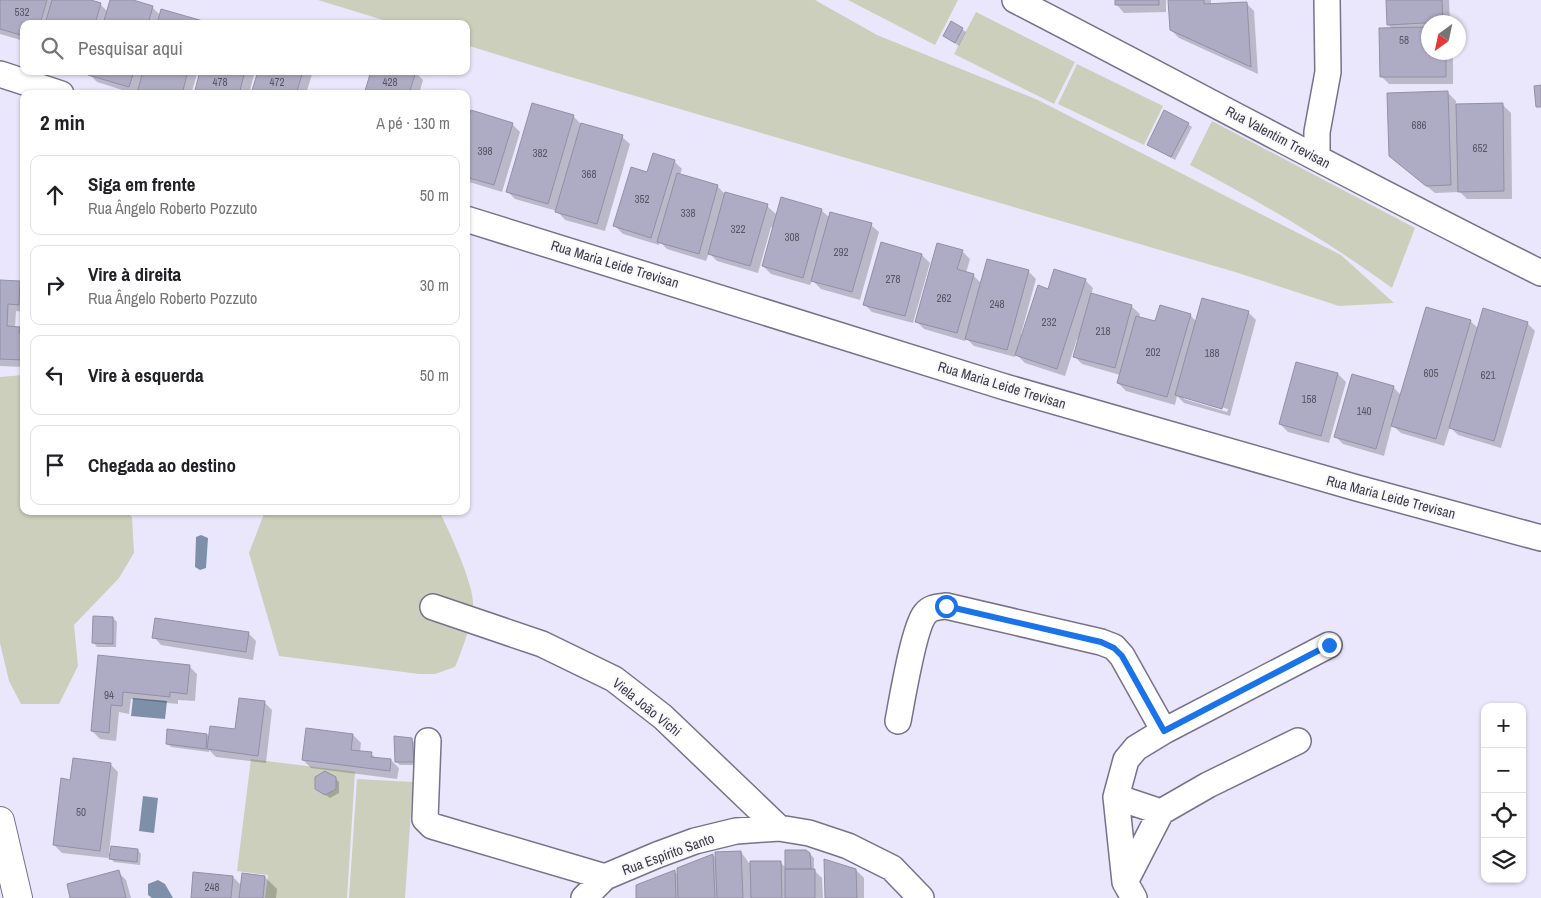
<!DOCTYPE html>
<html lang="pt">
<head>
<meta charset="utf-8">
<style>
  body { margin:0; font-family:"Archivo Narrow",sans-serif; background:#f6f6f6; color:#202124 }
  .controls { position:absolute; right:15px; bottom:15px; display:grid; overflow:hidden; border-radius:10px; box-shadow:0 1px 4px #0004 }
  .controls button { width:45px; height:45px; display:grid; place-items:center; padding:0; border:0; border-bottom:1px solid #e0e0e0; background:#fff; color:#202124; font:25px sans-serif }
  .compass { position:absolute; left:1421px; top:15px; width:45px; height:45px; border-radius:50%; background:#fff; box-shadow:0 1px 4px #0004; rotate:213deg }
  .stop { position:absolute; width:15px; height:15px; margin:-11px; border:4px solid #1a73e8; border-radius:50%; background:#fff }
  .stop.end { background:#1a73e8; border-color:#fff; box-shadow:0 1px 5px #0008 }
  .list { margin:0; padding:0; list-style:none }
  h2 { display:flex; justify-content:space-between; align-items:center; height:65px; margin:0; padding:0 20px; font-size:21px }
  h2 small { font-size:16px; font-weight:400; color:#757577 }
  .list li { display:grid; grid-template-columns:32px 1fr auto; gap:15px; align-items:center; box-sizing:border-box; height:80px; margin:0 10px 10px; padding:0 10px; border:1px solid #e0e0e0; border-radius:10px }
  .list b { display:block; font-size:19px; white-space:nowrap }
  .list p { margin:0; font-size:16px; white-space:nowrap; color:#757577 }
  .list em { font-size:16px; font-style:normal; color:#757577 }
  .icon { flex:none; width:28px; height:28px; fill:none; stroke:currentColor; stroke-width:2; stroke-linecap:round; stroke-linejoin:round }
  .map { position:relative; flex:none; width:1541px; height:898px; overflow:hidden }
  .search { position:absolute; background:#fff; box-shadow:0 1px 4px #0004; left:20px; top:20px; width:450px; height:55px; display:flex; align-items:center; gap:12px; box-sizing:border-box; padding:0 18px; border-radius:10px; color:#757577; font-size:19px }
  .panel { position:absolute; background:#fff; box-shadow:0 1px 4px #0004; left:20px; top:90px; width:450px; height:425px; border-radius:10px }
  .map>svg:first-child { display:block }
  .green { fill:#cccfbb }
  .water { fill:#7e8fa9 }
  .shadow { fill:#0003; fill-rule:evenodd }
  .building { fill:#aeabc4; stroke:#928fa7 }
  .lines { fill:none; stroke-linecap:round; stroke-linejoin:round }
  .minor-casing { stroke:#76728a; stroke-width:28 }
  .tertiary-casing { stroke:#76728a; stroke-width:30 }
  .minor { stroke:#fff; stroke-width:25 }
  .tertiary { stroke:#fff; stroke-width:28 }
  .route { stroke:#1a73e8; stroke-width:6 }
  .labels { text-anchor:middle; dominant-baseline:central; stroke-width:4; stroke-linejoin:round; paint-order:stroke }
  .number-label { font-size:11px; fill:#585664 }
  .street-label { font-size:14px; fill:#3b3a44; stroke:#f7f7fc }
</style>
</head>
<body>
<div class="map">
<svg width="1541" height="898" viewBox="0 0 1541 898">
  <rect width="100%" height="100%" fill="#eae7fc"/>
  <path class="green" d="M318,0H815L877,35L1038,100L1341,255L1394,303L1339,306L1235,272L557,73L466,45V24H396Z
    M848,0H958L935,45Z
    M976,12L1075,62L1054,104L954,54Z
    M1077,64L1163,106L1144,145L1058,104Z
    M1212,121L1415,228L1392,288C1328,241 1260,202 1190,165Z
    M23,375L24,511H124L132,517L134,553L119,578L74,625L78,666L59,704H21L9,681L0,643V377Z
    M265,511H439C448,528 475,587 473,605C471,626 463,648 455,667L435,674H419L279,656L249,553Z
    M251,759L355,772L347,898H265L268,875L237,871Z
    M357,779L413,782L405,898H349Z"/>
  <path class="water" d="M201,535L208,538L206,568L200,570L195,567L196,537Z
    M133,698L167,701L165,719L131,716Z
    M143,796L158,798L154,833L139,831Z
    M158,880L165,884L173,898H152L148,895V884Z"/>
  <path class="shadow" d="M0,0H87L100,4L108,12L111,0H128L152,7L161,16L204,24H24V41L0,34Z
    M1116,0H1166V12L1124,13L1117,5Z
    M1169,0H1211V5L1246,3L1254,11L1258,74L1179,38L1171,30Z
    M1387,0H1449L1450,22H1428V52H1453V84H1389L1381,76L1393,29L1388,25Z
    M962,29L966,32L959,46L944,36Z
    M90,71H198L191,94H143L138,89L135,94L97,82L89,74Z
    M202,71H255L249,94H195Z
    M259,71H313L306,94H252Z
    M415,72L423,80L419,94H366Z
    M1448,93L1456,101V105H1503L1511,113L1512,199H1467L1460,192L1435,193L1390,156Z
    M573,116L581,124L622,137L630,144L605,231L565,220L557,211L515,199L507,191Z
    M512,124L520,132L502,192L466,181V130Z
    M1188,124L1192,127L1175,160L1148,145Z
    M674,161L682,169L680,175L717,186L726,195L767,206L777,215L821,210L830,218L871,225L879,232L860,300L821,289L812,280L810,285L771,274L763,266L773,228L771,227L758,273L717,261L709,253L706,261L667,249L660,242L659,245L623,234L615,226L648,174Z
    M962,251L970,259L966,273L973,275L982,284L1028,271L1036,279L1021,334H1023L1049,290L1085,280L1093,288L1091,295L1132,307L1140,314L1139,318L1156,323L1190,315L1197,322L1248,312L1256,320L1230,416L1184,403L1177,396L1175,405L1126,391L1118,383L1120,375L1082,364L1074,356L1079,340L1077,339L1065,376L1025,363L1016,354L1015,357L974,346L966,338L965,341L924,329L916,321ZM1184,397L1228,409L1227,412L1184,399Z
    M922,255L930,263L913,323L872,312L864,304Z
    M0,282L20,283L24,287V312L16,311L15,328H19L24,332V367L0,366Z
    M1470,321L1479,329L1527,323L1535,331L1501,448L1458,435L1450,427L1444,446L1401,433L1392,425L1384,456L1343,444L1335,436L1393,387L1401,395Z
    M1297,363L1338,374L1346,382L1329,443L1288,432L1280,424Z
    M151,511H247V512Z
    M113,618L117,622L116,647H97L94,643Z
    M248,633L256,641L253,660L161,645L154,637Z
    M99,657L189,666L197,674L195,701L178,700V704L131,699L129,714L119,712L116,741L100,739L92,731Z
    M264,702L272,710L266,763L216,757L209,750V752L171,747L167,743L207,735L210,738L236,731Z
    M307,729L353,735L361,743L360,752L371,753L376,759L391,760L399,768L397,779L311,768L303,760Z
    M411,739L415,743L417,765H400L396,762Z
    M110,764L118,772L109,853L138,850L141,854L140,865L114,862L108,856V858L62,853L54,845L71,781Z
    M335,778L339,782V793L330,798L316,788Z
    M741,852L749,863L780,862L786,868L810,854L814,858V870L822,878L823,898H638L675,872L679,875L713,855L717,859Z
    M856,870L864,878V898H826Z
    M118,872L126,880L131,898H72Z
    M243,875L265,877L277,889L276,898H192L233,877L242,886Z"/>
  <path class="building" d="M0,0H47L40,24H24V36L0,29Z
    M52,0H91L101,3L95,24H45Z
    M110,0H133L153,6L148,24H103Z
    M1115,0H1159V5H1115Z
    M1168,0H1204V4L1247,2L1251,67L1170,30Z
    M1386,0H1442L1443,22L1387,25Z
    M161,9L203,21L202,24H157Z
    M951,21L963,28L955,43L943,36Z
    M1428,27V52H1446V77H1380L1379,28Z
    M89,71H134L129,87L88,75Z
    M143,71H188L182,94H150L138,90Z
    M200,71H245L239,94H194Z
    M258,71H303L296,94H251Z
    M371,71H416L409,94H364Z
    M1541,85V107H1536L1534,86Z
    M1448,91L1451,185L1426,186L1389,156L1387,93Z
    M532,103L574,115L548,204L506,192Z
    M1503,103L1504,191L1458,192L1456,104Z
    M471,110L513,123L494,185L466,177V125Z
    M1164,110L1189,123L1171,157L1147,145Z
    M581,123L623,135L597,224L555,212Z
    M653,153L675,160L651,238L613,226L631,167L647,172Z
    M677,173L718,185L699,254L657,242Z
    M725,192L768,204L750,266L708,254Z
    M781,197L822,209L803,278L762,266Z
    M830,212L872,223L852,292L811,281Z
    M881,242L922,254L905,316L863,305Z
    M937,243L963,250L957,269L974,274L957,333L915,322Z
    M987,259L1029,270L1007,350L965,339Z
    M1054,269L1086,279L1057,369L1015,355L1038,285L1048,289Z
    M0,280L20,281L19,305L8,304L7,326L20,327L19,333H24V360L0,359Z
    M1091,293L1132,305L1115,368L1073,357Z
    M1202,298L1249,311L1222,409L1175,395Z
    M1160,305L1191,314L1167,397L1117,383L1136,316L1155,321Z
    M1426,307L1471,320L1436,439L1391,426Z
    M1483,308L1528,322L1494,441L1449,428Z
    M1296,362L1338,373L1321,436L1279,424Z
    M1352,374L1394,386L1376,449L1334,437Z
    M93,616L113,617V644L92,643Z
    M155,618L249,632L246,652L152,638Z
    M98,655L190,665L187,694L170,692V697L123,692L122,706L111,705L109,733L91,731Z
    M239,698L265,701L258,756L207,749L210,726L235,729Z
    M306,728L353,734L351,750L372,752L371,757L391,759L390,771L302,760Z
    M167,729L207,734L206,749L166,744Z
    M394,736L412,738L414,762H395Z
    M73,758L111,763L100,851L53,845L61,778L70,780Z
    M325,771L336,777V789L325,795L315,789V777Z
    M111,846L138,849L137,862L109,859Z
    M785,850H806L810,853L811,869H785Z
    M741,851L743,898H717L715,852Z
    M713,854L715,898H678L677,868Z
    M824,859L856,869L857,898H825Z
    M750,861H781L782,898H751Z
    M785,869H815V898H785Z
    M119,870L126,898H70L67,884Z
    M675,870L676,898H636V885Z
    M193,872L233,876L231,898H191Z
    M242,873L265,876L263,898H239Z"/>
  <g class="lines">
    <defs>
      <path id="minor" d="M1015,0C1191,91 1364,185 1541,273
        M0,74L61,94
        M1317,157V132L1328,72L1327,0
        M466,219L1005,387L1357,488L1541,538
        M433,607L542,644L614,679L663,717L779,828
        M898,721C902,700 914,627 925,614C930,607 938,607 946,606L1101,642L1114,647L1122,656L1164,731
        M428,741L425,819L432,826L605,877
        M1116,797L1161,812L1208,785L1298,741
        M1125,882L1161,812
        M584,898L605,877L657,855L695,841L736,831L779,828L809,833L848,846L892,868L921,898
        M1134,898L1125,882L1116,797L1126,760L1136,748L1164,731L1329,645"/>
      <path id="tertiary" d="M0,821L18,898"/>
    </defs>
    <use href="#minor" class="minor-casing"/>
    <use href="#tertiary" class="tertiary-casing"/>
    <use href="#minor" class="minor"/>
    <use href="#tertiary" class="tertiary"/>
  </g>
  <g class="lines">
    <path class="route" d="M946,606L1101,642L1114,648L1122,656L1164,731L1329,645"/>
  </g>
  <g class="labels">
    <g class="number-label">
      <text x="22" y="12">532</text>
      <text x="1404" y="40">58</text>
      <text x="220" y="82">478</text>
      <text x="277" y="82">472</text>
      <text x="390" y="82">428</text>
      <text x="1419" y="125">686</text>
      <text x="1480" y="148">652</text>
      <text x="485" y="151">398</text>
      <text x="540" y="153">382</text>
      <text x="589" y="174">368</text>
      <text x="642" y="199">352</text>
      <text x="688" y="213">338</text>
      <text x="738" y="229">322</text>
      <text x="792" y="237">308</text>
      <text x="841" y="252">292</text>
      <text x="893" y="279">278</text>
      <text x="944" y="298">262</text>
      <text x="997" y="304">248</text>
      <text x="1049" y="322">232</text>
      <text x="1103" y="331">218</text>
      <text x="1153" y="352">202</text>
      <text x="1212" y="353">188</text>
      <text x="1431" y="373">605</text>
      <text x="1488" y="375">621</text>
      <text x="1309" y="399">158</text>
      <text x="1364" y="411">140</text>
      <text x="109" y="695">94</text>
      <text x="81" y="812">50</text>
      <text x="212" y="887">248</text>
    </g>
    <g class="street-label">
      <text transform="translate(1278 137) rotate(28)">Rua Valentim Trevisan</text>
      <text transform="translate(615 264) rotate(17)">Rua Maria Leide Trevisan</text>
      <text transform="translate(1002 385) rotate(17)">Rua Maria Leide Trevisan</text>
      <text transform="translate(1391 497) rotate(15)">Rua Maria Leide Trevisan</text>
      <text transform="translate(647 707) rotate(39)">Viela João Vichi</text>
      <text transform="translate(668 854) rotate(-20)">Rua Espírito Santo</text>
    </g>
  </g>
</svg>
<div class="controls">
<button>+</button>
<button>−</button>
<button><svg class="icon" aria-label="locate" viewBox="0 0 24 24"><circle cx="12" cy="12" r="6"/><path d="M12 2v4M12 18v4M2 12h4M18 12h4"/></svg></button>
<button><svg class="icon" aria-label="layers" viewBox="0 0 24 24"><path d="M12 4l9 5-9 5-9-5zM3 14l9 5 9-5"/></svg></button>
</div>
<svg class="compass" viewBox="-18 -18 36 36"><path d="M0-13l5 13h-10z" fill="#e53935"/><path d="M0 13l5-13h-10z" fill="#757577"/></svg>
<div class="stop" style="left:946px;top:606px"></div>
<div class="stop end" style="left:1329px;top:645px"></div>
<div class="search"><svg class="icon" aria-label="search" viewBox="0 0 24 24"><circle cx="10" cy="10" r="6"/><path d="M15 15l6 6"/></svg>Pesquisar aqui</div>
<section class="panel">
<h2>2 min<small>A pé · 130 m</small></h2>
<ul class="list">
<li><svg class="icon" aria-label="ahead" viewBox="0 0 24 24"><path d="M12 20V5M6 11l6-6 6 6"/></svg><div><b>Siga em frente</b><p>Rua Ângelo Roberto Pozzuto</p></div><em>50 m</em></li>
<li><svg class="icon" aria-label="right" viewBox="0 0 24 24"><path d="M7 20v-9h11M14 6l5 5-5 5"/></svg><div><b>Vire à direita</b><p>Rua Ângelo Roberto Pozzuto</p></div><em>30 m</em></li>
<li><svg class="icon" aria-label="left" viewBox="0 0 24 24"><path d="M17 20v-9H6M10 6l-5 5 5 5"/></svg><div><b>Vire à esquerda</b></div><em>50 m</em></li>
<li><svg class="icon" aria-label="arrive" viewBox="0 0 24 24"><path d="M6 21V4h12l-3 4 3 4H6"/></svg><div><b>Chegada ao destino</b></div></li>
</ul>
</section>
</div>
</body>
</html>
